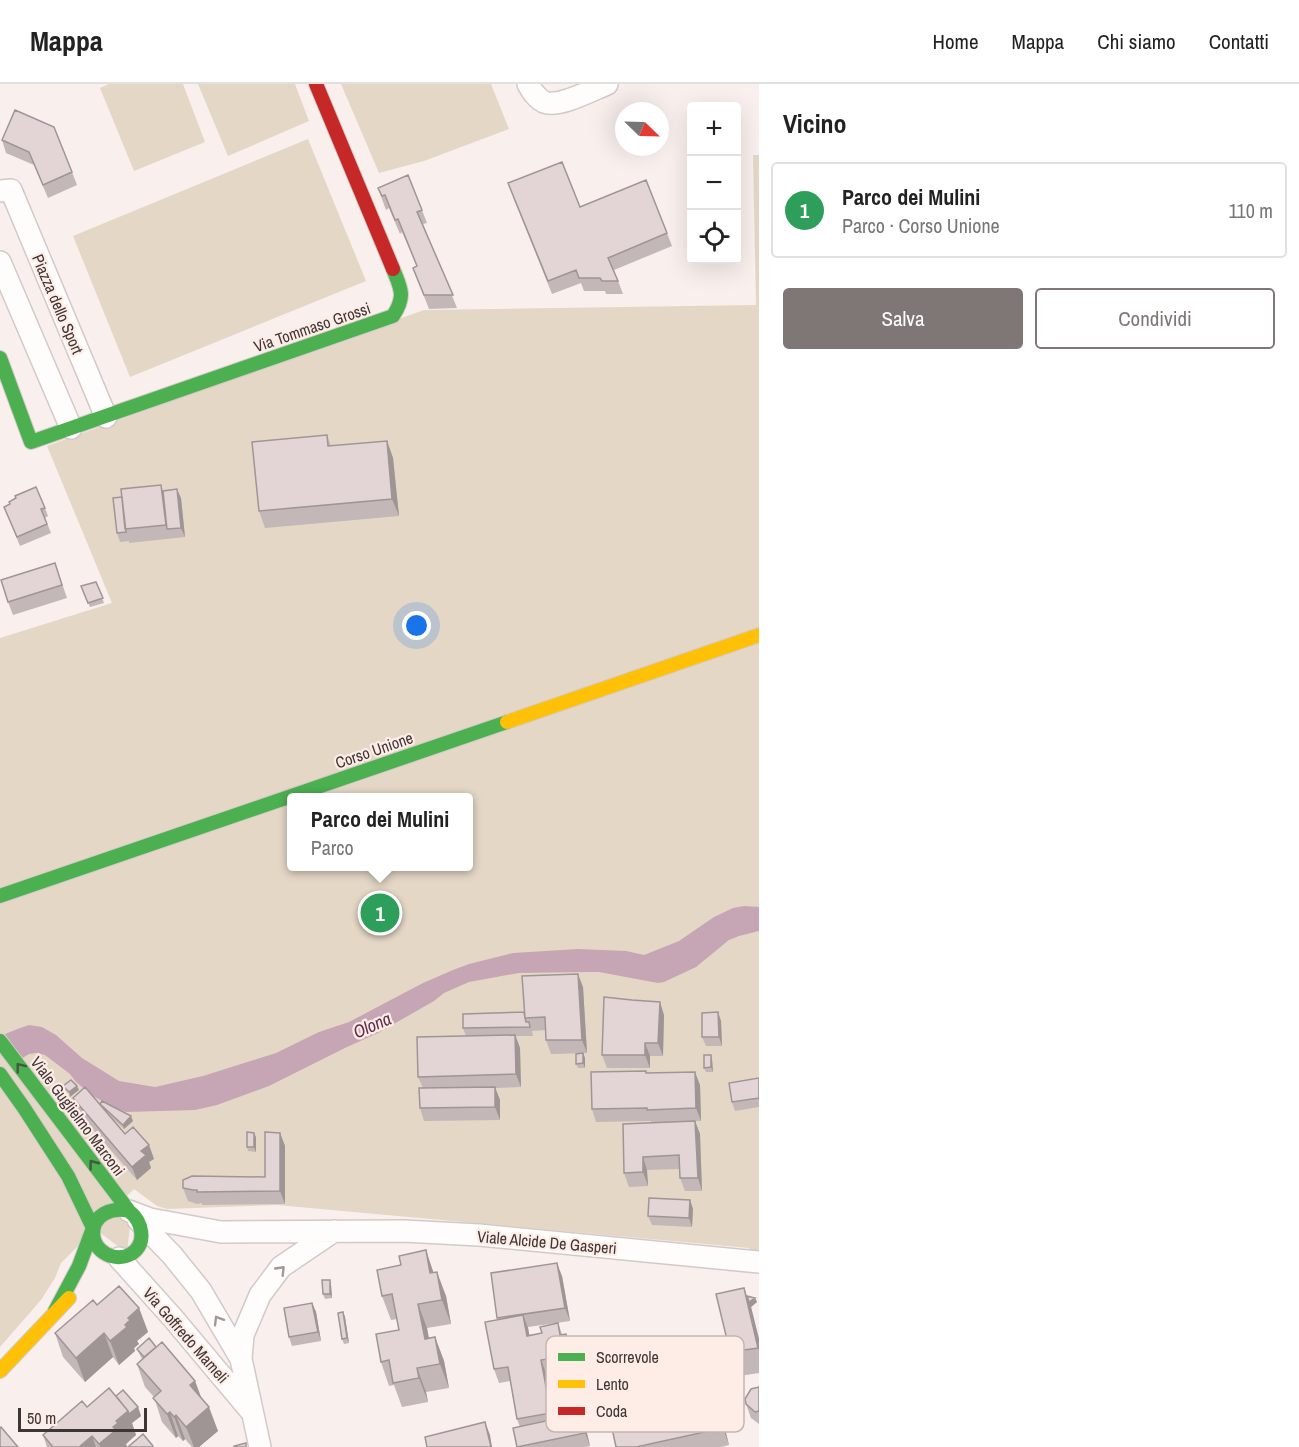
<!DOCTYPE html>
<html lang="it">
<head>
<meta charset="utf-8">
<style>
  body { margin:0; font-family:"Archivo Narrow",sans-serif; background:#f6f6f6; color:#222 }
  .controls { position:absolute; right:18px; top:18px; display:grid; overflow:hidden; border-radius:6px; box-shadow:0 6px 24px #0002 }
  .controls button { width:54px; height:54px; display:grid; place-items:center; padding:0; border:0; border-bottom:2px solid #e0e0e0; background:#fff; color:#222; font:30px sans-serif }
  .compass { position:absolute; left:615px; top:18px; width:54px; height:54px; border-radius:50%; background:#fff; box-shadow:0 6px 24px #0002; rotate:113deg }
  .scale { position:absolute; left:18px; bottom:15px; width:129px; box-sizing:border-box; padding-left:6px; border:3px solid #3d3635; border-top:0; font-size:16px; line-height:21px; white-space:nowrap; color:#3d3635; -webkit-text-stroke:4px #feece7; paint-order:stroke }
  .you { position:absolute; left:417px; top:542px; width:21px; height:21px; margin:-15px; border:4px solid #fff; border-radius:50%; background:#1a73e8; box-shadow:0 0 0 9px #1a73e833 }
  .badge { display:grid; place-items:center; width:39px; height:39px; border-radius:50%; background:#7f7775; color:#fff; font-size:20px; font-weight:700 }
  .pin { position:absolute; translate:-50% -50%; border:3px solid #fff; box-shadow:0 2px 6px #0006 }
  .popup { position:absolute; left:287px; top:709px; width:186px; height:78px; box-sizing:border-box; display:grid; place-content:center; border-radius:6px; background:#fff; filter:drop-shadow(0 2px 4px #0005); font-size:20px; white-space:nowrap; color:#767676 }
  .popup b { font-size:22px; color:#222 }
  .popup::after { content:''; position:absolute; left:50%; top:100%; margin-left:-12px; border:12px solid transparent; border-top-color:#fff }
  .list { margin:0; padding:0; list-style:none }
  h2 { display:flex; justify-content:space-between; align-items:center; height:78px; margin:0; padding:0 24px; font-size:26px }
  h2 small { font-size:20px; font-weight:400; color:#767676 }
  .list li { display:grid; grid-template-columns:39px 1fr auto; gap:18px; align-items:center; box-sizing:border-box; height:96px; margin:0 12px 12px; padding:0 12px; border:2px solid #e0e0e0; border-radius:6px }
  .list b { display:block; font-size:22px; white-space:nowrap }
  .list p { margin:0; font-size:20px; white-space:nowrap; color:#767676 }
  .list em { font-size:20px; font-style:normal; color:#767676 }
  .actions { display:flex; gap:12px; padding:18px 24px }
  .actions a { flex:1; padding:14px 0; border:2px solid #7f7775; border-radius:6px; text-align:center; font-size:21px; color:#7f7775 }
  .actions .main { background:#7f7775; color:#fff }
  .icon { flex:none; width:33px; height:33px; fill:none; stroke:currentColor; stroke-width:2; stroke-linecap:round; stroke-linejoin:round }
  .map { position:relative; flex:none; width:759px; height:1363px; overflow:hidden }
  header { display:flex; align-items:center; gap:36px; box-sizing:border-box; height:84px; padding:0 30px; background:#fff; border-bottom:2px solid #e0e0e0 }
  header strong { font-size:28px }
  nav { display:flex; gap:33px; margin-inline-start:auto; font-size:21px }
  main { display:flex }
  aside { flex:1; background:#fff }
  .map>svg:first-child { display:block }
  .green { fill:#e4d7c6; fill-rule:evenodd }
  .water { fill:#c6a6b5 }
  .lines { fill:none; stroke-linecap:round; stroke-linejoin:round }
  .street-casing { stroke:#d2cac8; stroke-width:24 }
  .fast-casing { stroke:#d2cac8; stroke-width:16 }
  .slow-casing { stroke:#d2cac8; stroke-width:16 }
  .jam-casing { stroke:#d2cac8; stroke-width:16 }
  .street { stroke:#fefdfc; stroke-width:21 }
  .fast { stroke:#4caf50; stroke-width:14 }
  .slow { stroke:#ffc107; stroke-width:14 }
  .jam { stroke:#c62828; stroke-width:14 }
  .wall { fill:#c3b7b7 }
  .shaded-wall { fill:#9f9595 }
  .building { fill:#e3d5d5; stroke:#9f9595; stroke-width:1.5 }
  .oneway { stroke:#425a3d }
  .oneway2 { stroke:#9e9a98 }
  .labels { text-anchor:middle; dominant-baseline:central; stroke-width:4.5; stroke-linejoin:round; paint-order:stroke }
  .street-label { font-size:16px; fill:#3d3635; stroke:#feece7 }
  .water-label { font-size:18px; font-style:italic; fill:#632b4d; stroke:#feece7 }
  .key { fill:#feece7; stroke:#c4b5b2; stroke-width:1.5 }
  .key-label { font-size:16px; fill:#3d3635 }
</style>
</head>
<body>
<header>
<strong>Mappa</strong>
<nav><a>Home</a><a>Mappa</a><a>Chi siamo</a><a>Contatti</a></nav>
</header>
<main>
<div class="map">
<svg width="759" height="1363" viewBox="0 0 759 1363">
  <rect width="100%" height="100%" fill="#f9efec"/>
  <path class="green" d="M109,0H183L205,58L134,87L100,4Z
    M198,0H295L309,37L228,72Z
    M341,0H491L509,45L424,77L379,89Z
    M308,55L366,197L130,293L73,152Z
    M753,71H759V1169L751,1168L749,1164L277,1121L167,1125L157,1122L134,1105L112,1127L131,1132L127,1169L95,1145L61,1179L55,1194L41,1216L0,1263V554L112,519L47,362L424,226L756,221ZM292,714H469V782H292Z"/>
  <path class="water" d="M744,822L759,823V847L739,852L729,856L696,883L664,898L658,899L599,888H586L519,889L469,898L444,909L434,917L378,949L347,963L269,1002L217,1021L195,1026L126,1028L111,1022L93,1012L76,998L70,990L45,971L37,969L29,970L21,975L5,950L20,944L29,941L42,943L56,951L82,974L119,997L155,1003L203,992L276,969L319,948L349,938L423,899L453,886L469,880L513,869L578,865L626,867L644,871L679,857L714,833L733,824Z"/>
  <g class="lines">
    <defs>
      <path id="street" d="M528,0C532,7 536,14 544,18C559,24 592,6 607,0
        M0,107L11,106L106,333
        M0,178L71,344
        M129,1127L150,1135L221,1148L404,1147L479,1151L759,1178
        M138,1136L172,1171L201,1207L241,1275L260,1363
        M119,1174L172,1233L250,1326
        M241,1275L243,1251L260,1211L281,1183L334,1147"/>
      <path id="fast" d="M0,274L31,358L393,232C406,212 401,205 393,185
        M0,812L507,638
        M0,957L129,1127C142,1137 148,1159 131,1170C115,1179 94,1168 93,1150C93,1130 112,1123 129,1127
        M0,990L24,1024L68,1092L93,1144L79,1182L55,1227"/>
      <path id="slow" d="M507,638L759,551
        M0,1287L69,1214"/>
      <path id="jam" d="M316,0L393,185"/>
    </defs>
    <use href="#street" class="street-casing"/>
    <use href="#fast" class="fast-casing"/>
    <use href="#slow" class="slow-casing"/>
    <use href="#jam" class="jam-casing"/>
    <use href="#street" class="street"/>
    <use href="#fast" class="fast"/>
    <use href="#slow" class="slow"/>
    <use href="#jam" class="jam"/>
  </g>
  <path class="wall" d="M15,26L72,88L77,101L48,114L34,81L6,69L2,56Z
    M378,104L422,126L427,139L423,140L457,224L429,225L413,184L417,182L402,148L400,150L389,124L386,126Z
    M513,113L580,123L667,149L672,162L614,186L623,210H606L605,207H584L581,199L552,210Z
    M327,351L331,362L387,357L393,374L399,432L265,444L259,427Z
    M161,401L163,407L181,414L185,453L129,459V457L120,458L117,449L122,413Z
    M4,423L45,424L48,432L45,434L51,449L20,462Z
    M55,479L67,514L13,531L8,518Z
    M96,498L104,519L90,523L81,502Z
    M583,903L587,969L551,970L546,956V946L532,947L533,952H516L520,964L521,1003L495,1004L500,1016V1036L424,1037L420,1024L423,1004L418,993L466,952L463,944L524,928Z
    M718,928L721,937L722,962H706L702,953Z
    M664,931L663,972H650V984H607L602,971Z
    M583,969L585,974V984H578L576,980Z
    M712,975L713,988H706L704,984Z
    M647,989L700,1001L701,1037H695L700,1050L702,1107H685L680,1094V1085L647,1086L648,1102L629,1103L624,1089L651,1039V1037L596,1038L592,1025Z
    M759,994V1023L735,1027L732,1018Z
    M73,1014L100,1020L133,1037L124,1045L112,1034L125,1050L149,1061L154,1075L149,1078L151,1084L137,1096L77,1027Z
    M280,1049L285,1062V1120L202,1121V1119L197,1120L188,1117L183,1104L265,1093Z
    M256,1053V1068L248,1067L247,1063Z
    M690,1116L693,1125L692,1143L652,1141L648,1132Z
    M434,1189L446,1212L451,1240L427,1244L429,1254L435,1253L444,1277L449,1304L426,1308L428,1318L402,1323L394,1301L389,1302L381,1278L399,1246L397,1235L391,1236L382,1212Z
    M562,1192L570,1237L528,1243L529,1251L542,1249L558,1239L562,1250L571,1263L574,1284L546,1289L554,1333L581,1327L585,1341L590,1362L586,1363H517L520,1343L517,1335L510,1297L499,1299L494,1285L498,1236L497,1234Z
    M331,1201L332,1214L325,1215L323,1210Z
    M747,1212L755,1214L757,1218L751,1223L759,1255V1289L739,1292L730,1268Z
    M312,1219L316,1228L321,1257L292,1262L289,1253Z
    M97,1221L139,1224L148,1248L137,1257L139,1260L134,1264L135,1267L119,1281L113,1273L85,1298L63,1273L55,1249Z
    M343,1228L345,1233L349,1259L344,1260L342,1255Z
    M650,1257L656,1275L671,1342L720,1332L726,1349L729,1361L721,1363H616L607,1322L597,1325L595,1320L603,1304Z
    M156,1263L195,1297L201,1314L218,1347L199,1363H192L185,1355L183,1357L178,1352L176,1354L162,1338L154,1313L145,1303L137,1280L142,1275L137,1265Z
    M722,1273L726,1282L731,1306L706,1312L703,1303Z
    M759,1303V1340L751,1334L746,1320Z
    M116,1312L138,1323L141,1332L132,1339L136,1351L126,1360L127,1363H47L43,1351Z"/>
  <path class="shaded-wall" d="M387,357L393,374L399,432L392,415Z
    M177,405L181,414L185,453L181,444Z
    M578,890L583,903L587,969L582,956Z
    M660,918L664,931L663,972L658,959Z
    M718,928L721,937L722,962L719,953Z
    M515,951L520,964L521,1003L516,990Z
    M645,959L650,972V984L645,971Z
    M583,969L585,974V984L583,979Z
    M711,971L712,975L713,988L711,983Z
    M695,988L700,1001L701,1037L696,1024Z
    M77,1002L79,1006L70,1013L69,1008Z
    M495,1003L500,1016V1036L495,1023Z
    M131,1032L133,1037L124,1045L123,1041Z
    M695,1037L700,1050L702,1107L698,1094Z
    M254,1049L256,1053V1068L254,1063Z
    M280,1049L285,1062V1120L280,1107Z
    M149,1061L154,1075L149,1078L151,1084L137,1096L132,1083L141,1067Z
    M643,1073L647,1086L648,1102L643,1088Z
    M690,1116L693,1125L692,1143L689,1134Z
    M426,1166L434,1190L430,1189Z
    M557,1179L562,1192L570,1237L565,1224Z
    M437,1188L446,1212L451,1240L442,1216Z
    M330,1196L331,1201L332,1214L330,1210Z
    M744,1204L749,1218L755,1214L757,1218L751,1223L759,1255V1267Z
    M312,1219L316,1228L321,1257L318,1248Z
    M418,1220L427,1244L433,1279L425,1255Z
    M139,1224L148,1248L137,1257L139,1260L134,1264L135,1267L119,1281L110,1257L125,1241L128,1234Z
    M343,1228L345,1233L349,1259L347,1254Z
    M523,1231L528,1244L532,1265L527,1252Z
    M104,1249L113,1273L85,1298L76,1274Z
    M566,1250L571,1263L574,1284L570,1271Z
    M435,1253L444,1277L449,1304L440,1280Z
    M650,1257L656,1275L674,1355L669,1343Z
    M722,1273L726,1282L731,1306L728,1297Z
    M541,1276L546,1289L556,1342L551,1329Z
    M417,1284L426,1308L428,1318L419,1294Z
    M195,1297L204,1321L190,1301Z
    M138,1323L141,1332L132,1339L136,1351L126,1360L127,1363H100L99,1360L116,1337L128,1327Z
    M209,1323L218,1347L199,1363H194L186,1343Z
    M581,1327L585,1341L590,1362L585,1349Z
    M170,1328L178,1352L176,1354L167,1330Z
    M176,1331L185,1355L183,1357L174,1333Z
    M720,1332L726,1349L729,1361L723,1344Z
    M485,1338L490,1351L492,1363H491Z
    M92,1352L96,1363H79Z"/>
  <path class="building" d="M15,26L54,43L72,88L43,101L29,68L2,56Z
    M562,78L580,123L646,96L667,149L608,174L618,197H602L600,194H579L576,186L548,197L508,99Z
    M408,91L422,126L417,128L453,211H424L413,184L417,182L398,135L395,136L385,111L382,112L378,104Z
    M327,351L328,362L387,357L392,415L259,427L252,358Z
    M161,401L166,441L125,445L121,405Z
    M36,403L45,424L41,425L47,440L17,453L4,423L10,420L9,418L16,414L15,412Z
    M177,405L181,444L167,445L163,407Z
    M122,413L126,448L117,449L113,414Z
    M55,479L62,501L8,518L1,496Z
    M96,498L103,514L88,519L81,502Z
    M578,890L582,956H546L545,933L525,934L522,892Z
    M604,913L632,916L660,918L658,959H645V971H602Z
    M524,928L525,934L526,938H529L530,943L463,944V930Z
    M718,928L719,953H702V929Z
    M515,951L516,990L418,993L417,953Z
    M583,969V979L576,980V970Z
    M704,971H711V983L704,984Z
    M646,987V989L695,988L696,1024L647,1026V1024L592,1025L591,988Z
    M759,994V1014L732,1018L729,999Z
    M71,996L77,1002L69,1008L63,1002Z
    M85,1003L125,1050L133,1043L149,1061L141,1067L146,1071L132,1083L73,1014Z
    M495,1003V1023L420,1024L419,1004Z
    M102,1017L131,1032L123,1041L100,1020Z
    M695,1037L698,1094H680L679,1071L643,1073V1088L624,1089L623,1040Z
    M247,1048L254,1049V1063H247Z
    M265,1048L280,1049V1107L197,1108V1106H193L183,1104V1096L192,1092L265,1093Z
    M649,1114L690,1116L689,1134L648,1132Z
    M426,1166L430,1189L437,1188L442,1216L418,1220L425,1255L435,1253L440,1280L417,1284L419,1294L393,1299L389,1276L381,1278L376,1250L399,1246L392,1210L382,1212L377,1186L401,1181L399,1172Z
    M557,1179L565,1224L497,1234L491,1189Z
    M322,1196H330V1210H323Z
    M119,1202L139,1224L128,1234L130,1236L125,1241L127,1243L110,1257L104,1249L76,1274L55,1249L93,1216L97,1221Z
    M744,1204L758,1264L730,1268L716,1210Z
    M747,1212L755,1214L749,1218Z
    M312,1219L318,1248L289,1253L284,1224Z
    M343,1228L347,1254L342,1255L338,1229Z
    M523,1231L527,1252L542,1249L540,1243L558,1239L560,1251L566,1250L570,1271L541,1276L551,1329L517,1335L508,1283L494,1285L485,1238Z
    M149,1254L156,1263L144,1273L137,1265Z
    M650,1257L669,1343L720,1332L723,1344L636,1363H616L596,1269Z
    M162,1258L195,1297L190,1301L209,1323L186,1343L176,1331L174,1333L170,1328L167,1330L153,1314L161,1307L137,1280Z
    M722,1273L728,1297L703,1303L697,1279Z
    M759,1303V1327L755,1328L746,1320L745,1315L751,1305Z
    M109,1304L128,1327L116,1337L118,1339L113,1343L116,1346L99,1360L92,1352L79,1363H53L43,1351L82,1317L87,1323Z
    M603,1304L606,1318L595,1320L593,1306Z
    M123,1306L138,1323L129,1330L128,1327L116,1312Z
    M581,1327L585,1349L517,1363L513,1344L546,1337V1335Z
    M485,1338L491,1363H427L425,1353Z
    M1,1343L18,1363H0V1344Z
    M143,1350L153,1362L152,1363H128Z
    M246,1359V1363H234V1362Z"/>
  <defs><path id="oneway-chevron" d="M-2-3.5L2.5 0L-2 3.5" fill="none" stroke-width="1.6" stroke-linecap="round" stroke-linejoin="round" transform="scale(1.5)"/></defs>
  <g class="oneway">
    <use href="#oneway-chevron" transform="translate(20 983) rotate(-128)"/>
    <use href="#oneway-chevron" transform="translate(93 1080) rotate(-127)"/>
  </g>
  <g class="oneway2">
    <use href="#oneway-chevron" transform="translate(281 1186) rotate(-46)"/>
    <use href="#oneway-chevron" transform="translate(218 1236) rotate(-121)"/>
  </g>
  <g class="labels">
    <g class="street-label">
      <text transform="translate(58 220) rotate(67)">Piazza dello Sport</text>
      <text transform="translate(312 243) rotate(-19)">Via Tommaso Grossi</text>
      <text transform="translate(374 666) rotate(-19)">Corso Unione</text>
      <text transform="translate(78 1032) rotate(53)">Viale Guglielmo Marconi</text>
      <text transform="translate(547 1158) rotate(5)">Viale Alcide De Gasperi</text>
      <text transform="translate(186 1251) rotate(49)">Via Goffredo Mameli</text>
    </g>
    <g class="water-label">
      <text transform="translate(372 941) rotate(-23)">Olona</text>
    </g>
  </g>
  <rect x="546" y="1252" width="198" height="96" rx="9" class="key"/>
  <rect x="558" y="1269" width="27" height="8" fill="#4caf50"/>
  <rect x="558" y="1296" width="27" height="8" fill="#ffc107"/>
  <rect x="558" y="1323" width="27" height="8" fill="#c62828"/>
  <g class="key-label">
    <text x="596" y="1279">Scorrevole</text>
    <text x="596" y="1306">Lento</text>
    <text x="596" y="1333">Coda</text>
  </g>
</svg>
<div class="controls">
<button>+</button>
<button>−</button>
<button><svg class="icon" aria-label="locate" viewBox="0 0 24 24"><circle cx="12" cy="12" r="6"/><path d="M12 2v4M12 18v4M2 12h4M18 12h4"/></svg></button>
</div>
<svg class="compass" viewBox="-18 -18 36 36"><path d="M0-13l5 13h-10z" fill="#e53935"/><path d="M0 13l5-13h-10z" fill="#767676"/></svg>
<div class="scale">50 m</div>
<div class="you"></div>
<div class="pin badge" style="left:380px;top:829px;background:#2e9e5b">1</div>
<div class="popup"><b>Parco dei Mulini</b>Parco</div>
</div>
<aside>
<h2>Vicino<small></small></h2>
<ul class="list">
<li><span class="badge" style="background:#2e9e5b">1</span><div><b>Parco dei Mulini</b><p>Parco · Corso Unione</p></div><em>110 m</em></li>
</ul>
<div class="actions"><a class="main">Salva</a><a>Condividi</a></div>
</aside>
</main>
</body>
</html>
